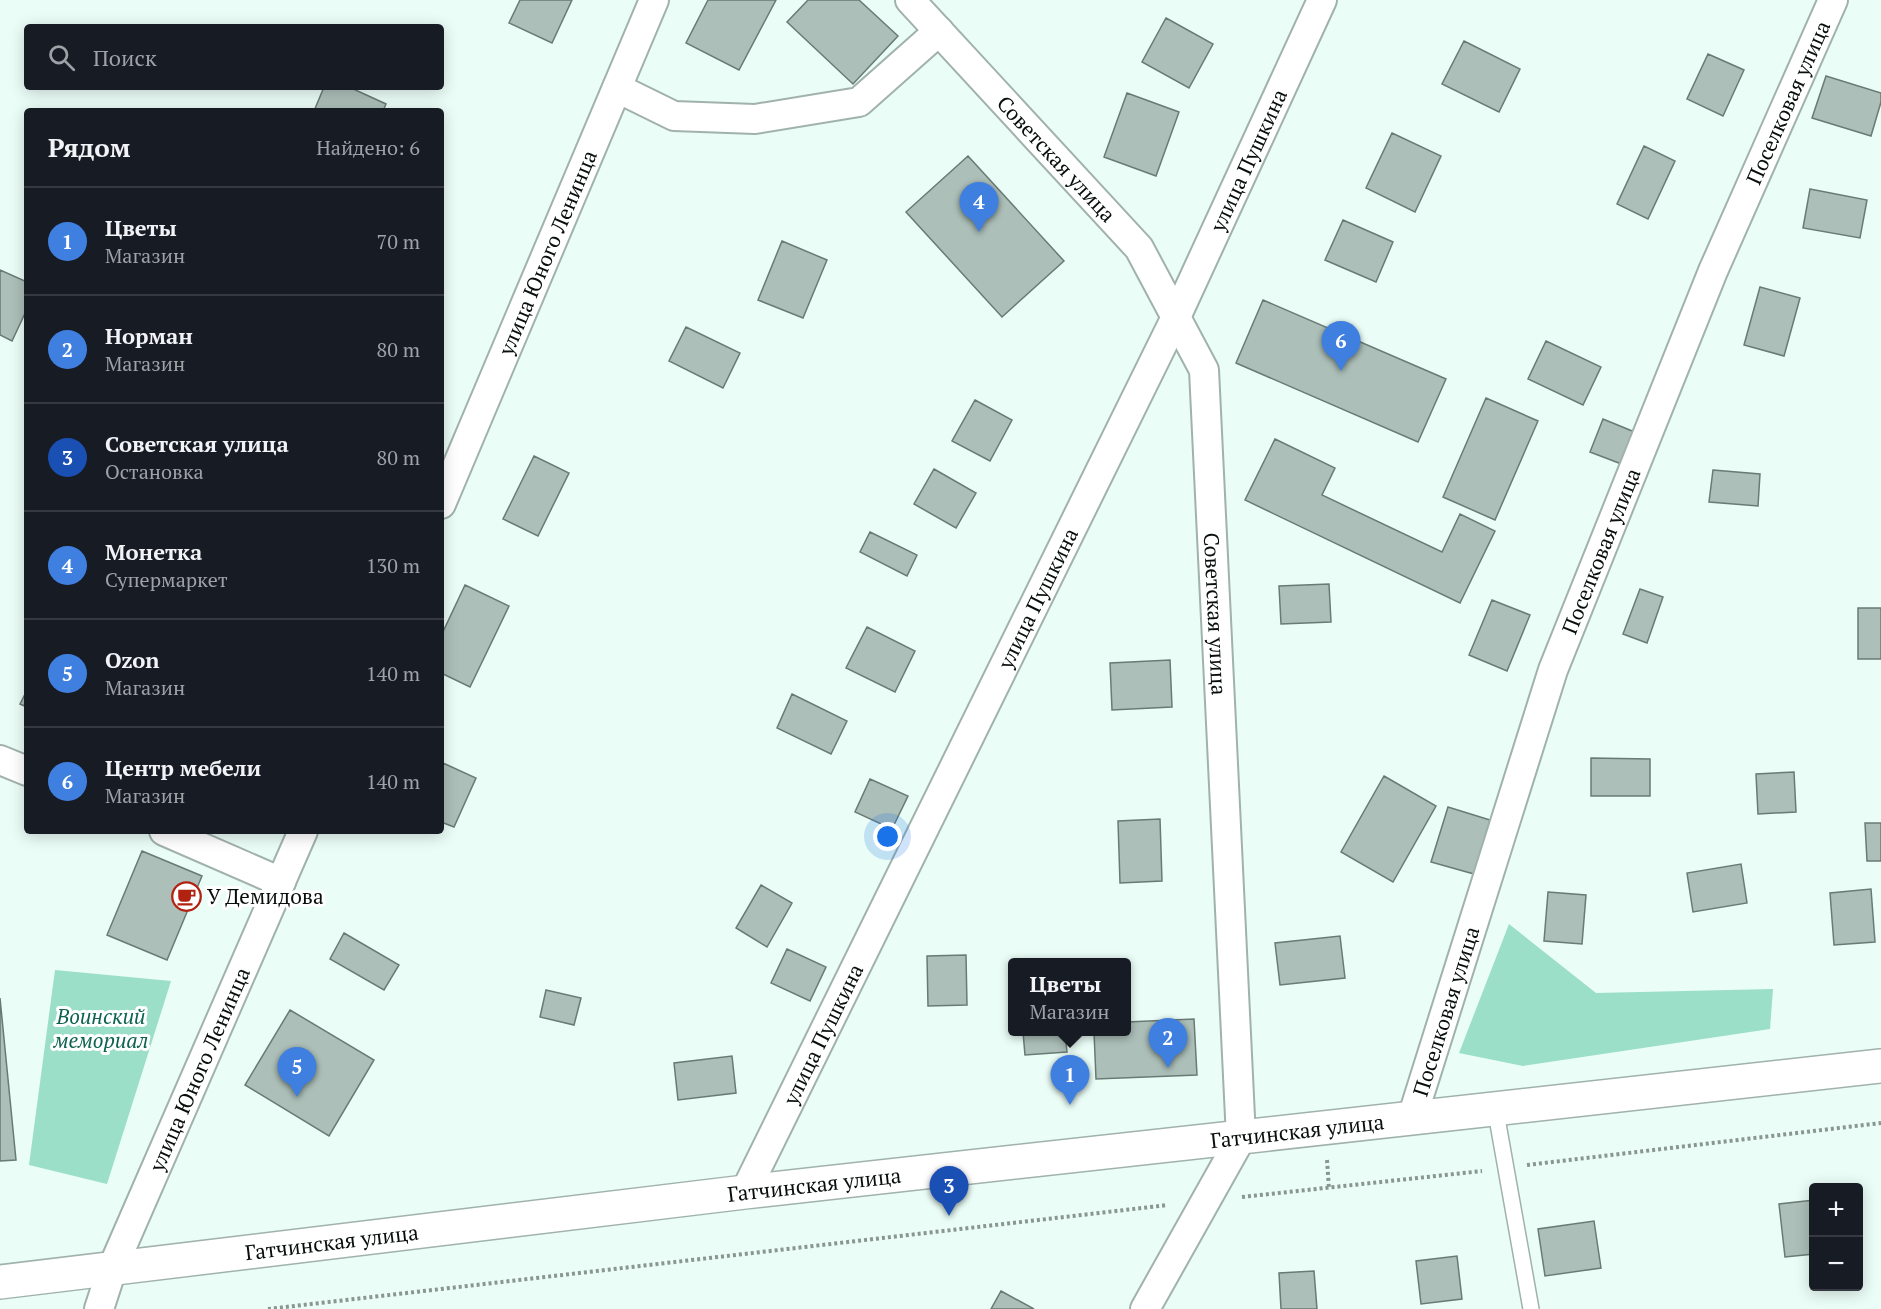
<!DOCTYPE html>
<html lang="ru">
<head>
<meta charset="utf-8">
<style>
  body { margin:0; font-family:"PT Serif",serif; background:#20242c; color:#f1f3f6 }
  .controls { position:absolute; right:18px; bottom:18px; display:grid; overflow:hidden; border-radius:6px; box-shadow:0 3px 15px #0003 }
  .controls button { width:54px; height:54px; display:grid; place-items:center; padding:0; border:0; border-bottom:2px solid #363941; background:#171b24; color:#f1f3f6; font:30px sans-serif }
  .you { position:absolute; left:888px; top:837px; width:21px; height:21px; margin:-15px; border:4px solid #fff; border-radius:50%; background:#1a73e8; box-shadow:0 0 0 9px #1a73e833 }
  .badge { display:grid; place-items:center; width:39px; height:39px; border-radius:50%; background:#d4958f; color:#fff; font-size:20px; font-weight:700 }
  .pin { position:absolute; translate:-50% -50px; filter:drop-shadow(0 2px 3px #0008) }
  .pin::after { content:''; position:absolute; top:32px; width:21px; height:18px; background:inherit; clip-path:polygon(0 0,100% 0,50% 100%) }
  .popup { position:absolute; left:1008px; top:958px; width:123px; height:78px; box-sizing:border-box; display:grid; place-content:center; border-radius:6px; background:#171b24; filter:drop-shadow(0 2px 4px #0005); font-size:20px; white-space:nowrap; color:#9ea1a6 }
  .popup b { font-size:22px; color:#f1f3f6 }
  .popup::after { content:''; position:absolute; left:50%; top:100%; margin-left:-12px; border:12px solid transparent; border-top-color:#171b24 }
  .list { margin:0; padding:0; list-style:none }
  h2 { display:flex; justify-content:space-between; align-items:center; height:78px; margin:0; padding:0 24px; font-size:26px }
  h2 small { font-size:20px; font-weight:400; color:#9ea1a6 }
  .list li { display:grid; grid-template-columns:39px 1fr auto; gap:18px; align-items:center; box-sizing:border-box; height:108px; padding:0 24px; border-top:2px solid #363941 }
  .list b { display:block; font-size:22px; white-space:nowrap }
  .list p { margin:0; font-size:20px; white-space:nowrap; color:#9ea1a6 }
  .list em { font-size:20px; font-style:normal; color:#9ea1a6 }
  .icon { flex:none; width:33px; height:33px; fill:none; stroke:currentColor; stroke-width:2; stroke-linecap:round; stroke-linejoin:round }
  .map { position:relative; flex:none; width:1881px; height:1309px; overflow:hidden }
  .search { position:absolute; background:#171b24; box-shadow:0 3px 15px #0003; left:24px; top:24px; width:420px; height:66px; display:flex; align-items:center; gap:15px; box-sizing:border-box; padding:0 21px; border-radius:6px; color:#9ea1a6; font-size:22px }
  .panel { position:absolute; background:#171b24; box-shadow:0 3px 15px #0003; left:24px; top:108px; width:420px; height:726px; border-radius:6px }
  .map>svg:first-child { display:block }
  .green { fill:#9bdfc8 }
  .building { fill:#acbfb8; stroke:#697b74; stroke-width:1.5 }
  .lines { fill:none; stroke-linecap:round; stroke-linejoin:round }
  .lane-casing { stroke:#a0b2ab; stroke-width:18 }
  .street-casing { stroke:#a0b2ab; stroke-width:32 }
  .secondary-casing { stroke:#a0b2ab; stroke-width:36 }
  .path { stroke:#899691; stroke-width:4; stroke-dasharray:3 3; stroke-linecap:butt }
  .lane { stroke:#fff; stroke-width:15 }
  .street { stroke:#fff; stroke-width:28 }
  .secondary { stroke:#fff; stroke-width:33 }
  .labels { text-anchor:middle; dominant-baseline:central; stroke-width:6; stroke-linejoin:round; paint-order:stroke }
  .street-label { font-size:21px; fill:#080e0c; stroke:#fff }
  .poi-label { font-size:21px; fill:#080e0c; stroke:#fff; text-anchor:start }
  .park-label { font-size:21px; font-style:italic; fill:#0d634f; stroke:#fff }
</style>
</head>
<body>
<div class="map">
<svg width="1881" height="1309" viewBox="0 0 1881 1309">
  <rect width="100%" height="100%" fill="#eafdf6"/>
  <path class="green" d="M1509,924L1596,993L1773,989L1770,1029L1523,1066L1459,1053Z
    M55,970L171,981L107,1184L29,1165Z"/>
  <path class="building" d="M520,0H572L552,43L509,23Z
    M708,0H776L739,70L686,43Z
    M808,0H859L898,36L853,84L787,22Z
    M1166,18L1213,44L1189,88L1142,62Z
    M1464,41L1520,69L1499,112L1442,84Z
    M1708,54L1744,70L1723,116L1687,99Z
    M1826,76L1881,93V102L1871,136L1812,118Z
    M324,87H349L386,104L383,111H314Z
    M1127,93L1179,112L1156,176L1104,157Z
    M1392,133L1441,156L1415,212L1366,188Z
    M1644,146L1675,161L1648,219L1617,204Z
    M968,156L1064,261L1002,317L906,212Z
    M1810,189L1867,200L1860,238L1803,228Z
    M1343,220L1393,242L1376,282L1325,260Z
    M782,241L827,260L803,318L758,300Z
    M0,270L27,282V309L12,341L0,335Z
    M1760,287L1800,298L1784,356L1744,345Z
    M1263,300L1446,379L1418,442L1236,363Z
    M686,327L740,353L723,388L669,361Z
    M1546,341L1601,367L1583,405L1528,379Z
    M1486,398L1538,421L1495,520L1443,497Z
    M975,400L1012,420L990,461L952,441Z
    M1603,419L1637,433L1624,465L1590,452Z
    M1275,439L1335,468L1322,495L1442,552L1460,514L1495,531L1460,603L1245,500Z
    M534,456L569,473L538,536L503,519Z
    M934,469L976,493L956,528L914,504Z
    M1713,470L1760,474L1758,506L1709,502Z
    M870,532L917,555L907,576L860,552Z
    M1329,584L1331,622L1281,624L1279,586Z
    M465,585L509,606L470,687L441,673V636Z
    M1640,589L1663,597L1647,643L1623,634Z
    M1492,600L1530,615L1507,671L1469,655Z
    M1858,608H1881V659H1858Z
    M867,627L915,651L895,692L846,668Z
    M1170,660L1172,707L1112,710L1110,663Z
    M27,690V707L20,704Z
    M792,694L847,721L831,754L777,728Z
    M1591,758L1650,759V796H1591Z
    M443,763L476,778L454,827L441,822Z
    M1794,772L1796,812L1758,814L1756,774Z
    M1384,776L1436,806L1393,882L1341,852Z
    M870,779L908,796L892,829L855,812Z
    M1448,807L1490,820L1474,874L1431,862Z
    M1160,819L1162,881L1120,883L1118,821Z
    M1865,823H1881V861H1867Z
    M142,851L202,876L167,960L107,935Z
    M1741,864L1747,903L1693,912L1687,873Z
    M761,885L792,903L767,947L736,928Z
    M1871,889L1875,942L1834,945L1830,893Z
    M1548,892L1586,895L1582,944L1544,941Z
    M344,933L399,965L384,990L330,959Z
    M1340,936L1345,978L1280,985L1275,943Z
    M787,949L826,967L810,1001L771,983Z
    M966,955L967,1005L928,1006L927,956Z
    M546,990L581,998L574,1025L540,1017Z
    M0,998L16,1160L0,1161Z
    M290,1010L374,1060L329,1136L245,1085Z
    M1194,1019L1197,1075L1096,1079L1094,1032H1127V1022Z
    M1023,1032H1065L1067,1052L1025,1055Z
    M732,1056L736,1093L678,1100L674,1063Z
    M1814,1200V1254L1785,1257L1779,1204Z
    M1594,1221L1601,1268L1545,1276L1538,1229Z
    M1457,1256L1462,1299L1421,1304L1416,1261Z
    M1314,1271L1317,1309H1281L1279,1273Z
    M1001,1291L1034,1309H991Z"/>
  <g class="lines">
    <defs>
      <path id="lane" d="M1495,1107L1531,1309"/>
      <g id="street">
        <path id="s1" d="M910,0L1139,248L1204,370L1241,1138L1145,1309"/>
        <path d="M617,88L674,116L755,119L859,102L939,31"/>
        <path id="s2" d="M441,504L654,0"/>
        <path d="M0,760L27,771"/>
        <path d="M164,831L281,882"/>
        <path id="s3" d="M1412,1118L1553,670L1713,271L1833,0"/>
        <path id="s4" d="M745,1192L1177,315L1322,0"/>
        <path id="s5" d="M99,1309L112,1269L303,831"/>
      </g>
      <g id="secondary">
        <path id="s6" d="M0,1282L745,1192L1881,1066"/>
      </g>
    </defs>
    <use href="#lane" class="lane-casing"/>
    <use href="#street" class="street-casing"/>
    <use href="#secondary" class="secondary-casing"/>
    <path class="path" d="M1327,1160L1329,1189
      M1527,1165L1881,1123
      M1242,1197L1482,1171
      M268,1309L1168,1205"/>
    <use href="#lane" class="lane"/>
    <use href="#street" class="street"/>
    <use href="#secondary" class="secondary"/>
  </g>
  <defs>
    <symbol id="cafe-ring" viewBox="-11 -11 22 22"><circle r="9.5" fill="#fff" stroke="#b12211" stroke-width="1.5"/><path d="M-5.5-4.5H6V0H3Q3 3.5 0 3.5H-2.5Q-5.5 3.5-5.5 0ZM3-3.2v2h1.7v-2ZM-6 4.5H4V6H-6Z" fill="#b12211"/></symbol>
  </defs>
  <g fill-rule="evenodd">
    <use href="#cafe-ring" x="170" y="880" width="33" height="33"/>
  </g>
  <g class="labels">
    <g class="street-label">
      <text stroke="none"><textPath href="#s3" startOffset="1084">Поселковая улица</textPath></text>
      <text stroke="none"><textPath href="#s1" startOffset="216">Советская улица</textPath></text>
      <text stroke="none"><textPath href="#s4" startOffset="1148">улица Пушкина</textPath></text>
      <text stroke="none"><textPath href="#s2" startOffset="273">улица Юного Ленинца</textPath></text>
      <text stroke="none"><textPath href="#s3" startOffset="598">Поселковая улица</textPath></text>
      <text stroke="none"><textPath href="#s4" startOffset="662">улица Пушкина</textPath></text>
      <text stroke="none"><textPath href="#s1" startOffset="720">Советская улица</textPath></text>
      <text stroke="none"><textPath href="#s3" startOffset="112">Поселковая улица</textPath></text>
      <text stroke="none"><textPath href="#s4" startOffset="176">улица Пушкина</textPath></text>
      <text stroke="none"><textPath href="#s5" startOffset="260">улица Юного Ленинца</textPath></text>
      <text stroke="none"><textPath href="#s6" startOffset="1306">Гатчинская улица</textPath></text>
      <text stroke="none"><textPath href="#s6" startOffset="820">Гатчинская улица</textPath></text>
      <text stroke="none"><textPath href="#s6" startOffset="334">Гатчинская улица</textPath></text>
    </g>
    <g class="poi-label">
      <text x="207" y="896">У Демидова</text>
    </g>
    <g class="park-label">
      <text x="101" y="1016">Воинский<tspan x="101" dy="24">мемориал</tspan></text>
    </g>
  </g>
</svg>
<div class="controls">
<button>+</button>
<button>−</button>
</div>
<div class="you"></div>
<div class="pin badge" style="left:1070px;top:1105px;background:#3f7fe0">1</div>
<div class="popup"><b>Цветы</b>Магазин</div>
<div class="pin badge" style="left:1168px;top:1068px;background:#3f7fe0">2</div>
<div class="pin badge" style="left:949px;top:1216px;background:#1a4fb4">3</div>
<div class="pin badge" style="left:979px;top:232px;background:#3f7fe0">4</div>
<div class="pin badge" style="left:297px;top:1097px;background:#3f7fe0">5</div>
<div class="pin badge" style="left:1341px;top:371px;background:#3f7fe0">6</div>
<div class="search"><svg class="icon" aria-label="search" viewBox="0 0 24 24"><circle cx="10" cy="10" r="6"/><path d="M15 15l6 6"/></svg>Поиск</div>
<section class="panel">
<h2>Рядом<small>Найдено: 6</small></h2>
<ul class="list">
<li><span class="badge" style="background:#3f7fe0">1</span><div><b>Цветы</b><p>Магазин</p></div><em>70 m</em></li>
<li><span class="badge" style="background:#3f7fe0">2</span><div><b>Норман</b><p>Магазин</p></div><em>80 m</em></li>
<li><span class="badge" style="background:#1a4fb4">3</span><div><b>Советская улица</b><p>Остановка</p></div><em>80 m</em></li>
<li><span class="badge" style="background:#3f7fe0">4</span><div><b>Монетка</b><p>Супермаркет</p></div><em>130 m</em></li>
<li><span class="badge" style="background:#3f7fe0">5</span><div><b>Ozon</b><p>Магазин</p></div><em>140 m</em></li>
<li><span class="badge" style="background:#3f7fe0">6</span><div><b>Центр мебели</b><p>Магазин</p></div><em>140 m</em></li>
</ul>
</section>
</div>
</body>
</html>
